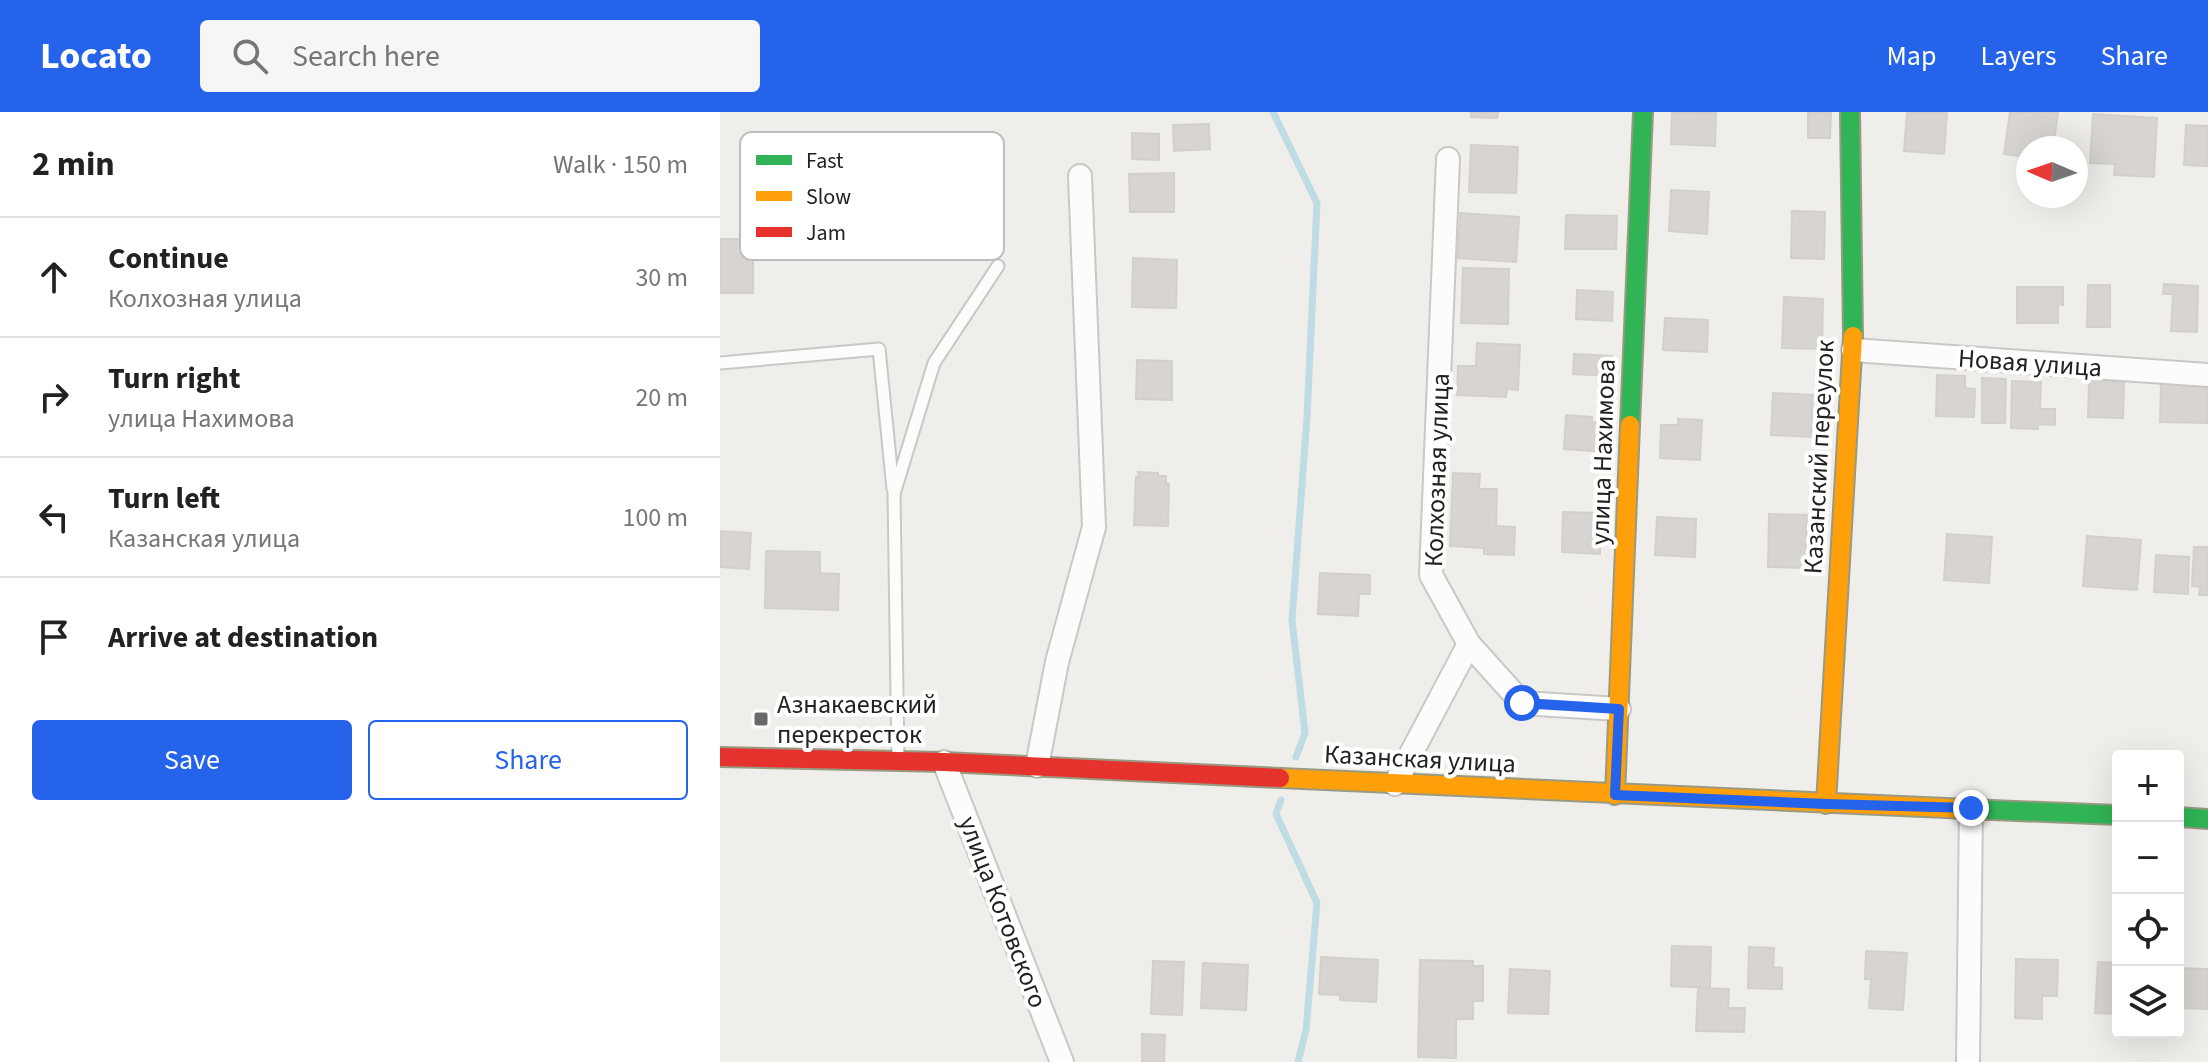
<!DOCTYPE html>
<html lang="en">
<head>
<meta charset="utf-8">
<style>
  body { margin:0; font-family:"Source Sans 3",sans-serif; background:#f6f6f6; color:#222 }
  .controls { position:absolute; right:24px; bottom:24px; display:grid; overflow:hidden; border-radius:8px; box-shadow:0 8px 32px #0002 }
  .controls button { width:72px; height:72px; display:grid; place-items:center; padding:0; border:0; border-bottom:2px solid #e0e0e0; background:#fff; color:#222; font:40px sans-serif }
  .compass { position:absolute; left:1296px; top:24px; width:72px; height:72px; border-radius:50%; background:#fff; box-shadow:0 8px 32px #0002; rotate:272deg }
  .stop { position:absolute; width:24px; height:24px; margin:-18px; border:6px solid #2563eb; border-radius:50%; background:#fff }
  .stop.end { background:#2563eb; border-color:#fff; box-shadow:0 2px 8px #0008 }
  .list { margin:0; padding:0; list-style:none }
  h2 { display:flex; justify-content:space-between; align-items:center; height:104px; margin:0; padding:0 32px; font-size:34px }
  h2 small { font-size:26px; font-weight:400; color:#767676 }
  .list li { display:grid; grid-template-columns:52px 1fr auto; gap:24px; align-items:center; box-sizing:border-box; height:120px; padding:0 32px; border-top:2px solid #e0e0e0 }
  .list b { display:block; font-size:30px; white-space:nowrap }
  .list p { margin:0; font-size:26px; white-space:nowrap; color:#767676 }
  .list em { font-size:26px; font-style:normal; color:#767676 }
  .actions { display:flex; gap:16px; padding:24px 32px }
  .actions a { flex:1; padding:18px 0; border:2px solid #2563eb; border-radius:8px; text-align:center; font-size:28px; color:#2563eb }
  .actions .main { background:#2563eb; color:#fff }
  .icon { flex:none; width:44px; height:44px; fill:none; stroke:currentColor; stroke-width:2; stroke-linecap:round; stroke-linejoin:round }
  .map { position:relative; flex:none; width:1488px; height:950px; overflow:hidden }
  header { display:flex; align-items:center; gap:48px; box-sizing:border-box; height:112px; padding:0 40px; background:#2563eb; color:#fff }
  header strong { font-size:38px }
  nav { display:flex; gap:44px; margin-inline-start:auto; font-size:28px }
  .search { width:560px; height:72px; background:#f6f6f6; display:flex; align-items:center; gap:20px; box-sizing:border-box; padding:0 28px; border-radius:8px; color:#767676; font-size:30px }
  main { display:flex }
  aside { flex:1; background:#fff }
  .map>svg:first-child { display:block }
  .lines { fill:none; stroke-linecap:round; stroke-linejoin:round }
  .stream { stroke:#bfdbe3; stroke-width:7 }
  .building { fill:#d7d4d2; stroke:#d3d0cc; stroke-width:2 }
  .lane-casing { stroke:#c9c8c7; stroke-width:15 }
  .street-casing { stroke:#c9c8c7; stroke-width:26 }
  .fast-casing { stroke:#999a82; stroke-width:22 }
  .slow-casing { stroke:#999a82; stroke-width:22 }
  .jam-casing { stroke:#999a82; stroke-width:22 }
  .lane { stroke:#fdfcfc; stroke-width:11 }
  .street { stroke:#fdfcfc; stroke-width:22 }
  .fast { stroke:#30b455; stroke-width:18 }
  .slow { stroke:#ff9f0a; stroke-width:18 }
  .jam { stroke:#e5322d; stroke-width:18 }
  .route { stroke:#2563eb; stroke-width:10 }
  .poi-dot { fill:#6a6968; stroke:#fff; stroke-width:3 }
  .labels { text-anchor:middle; dominant-baseline:central; stroke-width:8; stroke-linejoin:round; paint-order:stroke }
  .street-label { font-size:26px; fill:#222; stroke:#fff }
  .poi-label { font-size:26px; fill:#222; stroke:#fff; text-anchor:start }
  .key { fill:#fff; stroke:#bdbdbd; stroke-width:2 }
  .key-label { font-size:22px; fill:#222 }
</style>
</head>
<body>
<header>
<strong>Locato</strong>
<div class="search"><svg class="icon" aria-label="search" viewBox="0 0 24 24"><circle cx="10" cy="10" r="6"/><path d="M15 15l6 6"/></svg>Search here</div>
<nav><a>Map</a><a>Layers</a><a>Share</a></nav>
</header>
<main>
<aside>
<h2>2 min<small>Walk · 150 m</small></h2>
<ul class="list">
<li><svg class="icon" aria-label="ahead" viewBox="0 0 24 24"><path d="M12 20V5M6 11l6-6 6 6"/></svg><div><b>Continue</b><p>Колхозная улица</p></div><em>30 m</em></li>
<li><svg class="icon" aria-label="right" viewBox="0 0 24 24"><path d="M7 20v-9h11M14 6l5 5-5 5"/></svg><div><b>Turn right</b><p>улица Нахимова</p></div><em>20 m</em></li>
<li><svg class="icon" aria-label="left" viewBox="0 0 24 24"><path d="M17 20v-9H6M10 6l-5 5 5 5"/></svg><div><b>Turn left</b><p>Казанская улица</p></div><em>100 m</em></li>
<li><svg class="icon" aria-label="arrive" viewBox="0 0 24 24"><path d="M6 21V4h12l-3 4 3 4H6"/></svg><div><b>Arrive at destination</b></div></li>
</ul>
<div class="actions"><a class="main">Save</a><a>Share</a></div>
</aside>
<div class="map">
<svg width="1488" height="950" viewBox="0 0 1488 950">
  <rect width="100%" height="100%" fill="#f0eeeb"/>
  <g class="lines">
    <path class="stream" d="M553,0L597,91L587,305L572,508L585,621L576,645
      M561,688L556,702L597,791L586,918L578,950"/>
  </g>
  <path class="building" d="M751,0H778L777,6L751,5Z
    M952,0L996,1L995,34L951,32Z
    M1088,0H1111L1110,26H1088Z
    M1187,0H1227L1224,42L1184,39Z
    M1290,0H1338L1333,36H1308V45L1284,42Z
    M1373,2L1437,6L1434,65L1394,63L1395,52L1370,51Z
    M489,12L490,37L454,39L453,13Z
    M1466,13L1488,14V54L1464,53Z
    M412,21L439,22V48L412,47Z
    M751,33L798,35L796,81L749,80Z
    M454,61V100H410L409,62Z
    M951,78L989,80L987,122L949,119Z
    M1072,99L1105,100L1104,147L1071,146Z
    M740,101L799,105L796,150L738,146Z
    M846,103L897,104L896,137H845Z
    M0,127H33V181H0Z
    M413,146L457,148L456,196L412,195Z
    M743,156L789,157L788,212L741,211Z
    M1444,172L1478,174L1477,220L1451,219L1453,182H1443Z
    M1368,173H1390V215H1367Z
    M1297,175H1343V193L1338,192V211H1297Z
    M857,178L893,180L892,209L856,207Z
    M1064,185L1103,187L1102,237L1062,236Z
    M945,206L988,208L987,240L943,238Z
    M757,231L800,233L798,278L787,277L786,285L737,283L738,254H756Z
    M854,242L892,244L891,264L853,262Z
    M417,248L452,249V288L416,287Z
    M1217,263L1245,264V276L1255,277L1254,305L1216,304Z
    M1262,266L1286,267L1285,311H1262Z
    M1292,269L1321,270L1320,297H1335V313L1318,312V317L1291,316Z
    M1369,269L1404,270L1403,306L1368,305Z
    M1441,271L1488,272V311L1440,310Z
    M1053,281L1093,283L1091,325L1051,323Z
    M846,303L872,305V310L889,311L887,340L844,337Z
    M958,307L982,308L980,348L940,346L941,313H958Z
    M418,360L438,361V364H446V371L449,372L448,414L414,413L416,365H419Z
    M733,361L760,362L759,377H777L776,414L795,415L794,443L764,442V436L730,434Z
    M843,400L881,401L880,442L842,440Z
    M1049,402L1087,403L1085,456L1048,455Z
    M937,405L976,407L975,445L935,443Z
    M0,419L31,421L29,457L0,455Z
    M1227,422L1272,425L1269,471L1224,468Z
    M1367,424L1421,428L1417,478L1363,474Z
    M1474,435H1488V483H1479L1480,475L1472,474Z
    M46,439L100,440V461L119,462L118,498L45,496Z
    M1436,443L1469,445L1468,482L1434,480Z
    M600,461L650,463V482H639L638,504L598,502Z
    M952,834L991,835L990,876L951,874Z
    M1029,835L1054,836L1053,855L1062,856V877L1028,876Z
    M1146,839L1187,841L1183,898L1149,896L1151,867H1145Z
    M601,845L658,848L656,890L620,888V883L599,882Z
    M1296,847L1338,848L1337,884H1322V907L1295,906Z
    M700,848L753,849V854H763V889H753V907H736V946L698,945Z
    M433,849L464,850L462,903L431,902Z
    M1378,850L1398,851V902L1375,901Z
    M483,851L528,853L526,898L481,896Z
    M1458,856L1488,857V897L1458,896Z
    M790,857L830,859L828,902L788,901Z
    M978,876L1009,877L1008,896H1025L1024,920L976,919Z
    M422,922L445,923L444,950H422Z"/>
  <g class="lines">
    <defs>
      <path id="lane" d="M0,251L159,237L173,377
        M178,648L174,382L214,251L278,154"/>
      <path id="street" d="M728,47L711,463L749,532L802,591L899,597
        M1133,238L1488,263
        M224,650L342,950
        M317,654L337,550L374,415L360,64
        M675,672L749,532
        M1248,950L1251,696"/>
      <path id="fast" d="M1130,0L1133,224
        M910,313L923,0
        M1248,697L1398,703
        M1458,705L1488,707"/>
      <path id="slow" d="M560,666L1248,697
        M895,683L910,313
        M1106,692L1133,224"/>
      <path id="jam" d="M0,645L224,650L560,666"/>
    </defs>
    <use href="#lane" class="lane-casing"/>
    <use href="#street" class="street-casing"/>
    <use href="#fast" class="fast-casing"/>
    <use href="#slow" class="slow-casing"/>
    <use href="#jam" class="jam-casing"/>
    <use href="#lane" class="lane"/>
    <use href="#street" class="street"/>
    <use href="#fast" class="fast"/>
    <use href="#slow" class="slow"/>
    <use href="#jam" class="jam"/>
  </g>
  <g class="lines">
    <path class="route" d="M802,591L899,597L895,683L1106,692L1251,696"/>
  </g>
  <rect class="poi-dot" x="33" y="599" width="16" height="16" rx="4"/>
  <g class="labels">
    <g class="street-label">
      <text transform="translate(1310 251) rotate(4)">Новая улица</text>
      <text transform="translate(883 340) rotate(-88)">улица Нахимова</text>
      <text transform="translate(1099 345) rotate(-87)">Казанский переулок</text>
      <text transform="translate(717 358) rotate(-88)">Колхозная улица</text>
      <text transform="translate(700 647) rotate(3)">Казанская улица</text>
      <text transform="translate(283 800) rotate(69)">улица Котовского</text>
    </g>
    <g class="poi-label">
      <text x="57" y="592">Азнакаевский<tspan x="57" dy="30">перекресток</tspan></text>
    </g>
  </g>
  <rect x="20" y="20" width="264" height="128" rx="12" class="key"/>
  <rect x="36" y="43" width="36" height="10" fill="#30b455"/>
  <rect x="36" y="79" width="36" height="10" fill="#ff9f0a"/>
  <rect x="36" y="115" width="36" height="10" fill="#e5322d"/>
  <g class="key-label">
    <text x="86" y="56">Fast</text>
    <text x="86" y="92">Slow</text>
    <text x="86" y="128">Jam</text>
  </g>
</svg>
<div class="controls">
<button>+</button>
<button>−</button>
<button><svg class="icon" aria-label="locate" viewBox="0 0 24 24"><circle cx="12" cy="12" r="6"/><path d="M12 2v4M12 18v4M2 12h4M18 12h4"/></svg></button>
<button><svg class="icon" aria-label="layers" viewBox="0 0 24 24"><path d="M12 4l9 5-9 5-9-5zM3 14l9 5 9-5"/></svg></button>
</div>
<svg class="compass" viewBox="-18 -18 36 36"><path d="M0-13l5 13h-10z" fill="#e53935"/><path d="M0 13l5-13h-10z" fill="#767676"/></svg>
<div class="stop" style="left:802px;top:591px"></div>
<div class="stop end" style="left:1251px;top:696px"></div>
</div>
</main>
</body>
</html>
